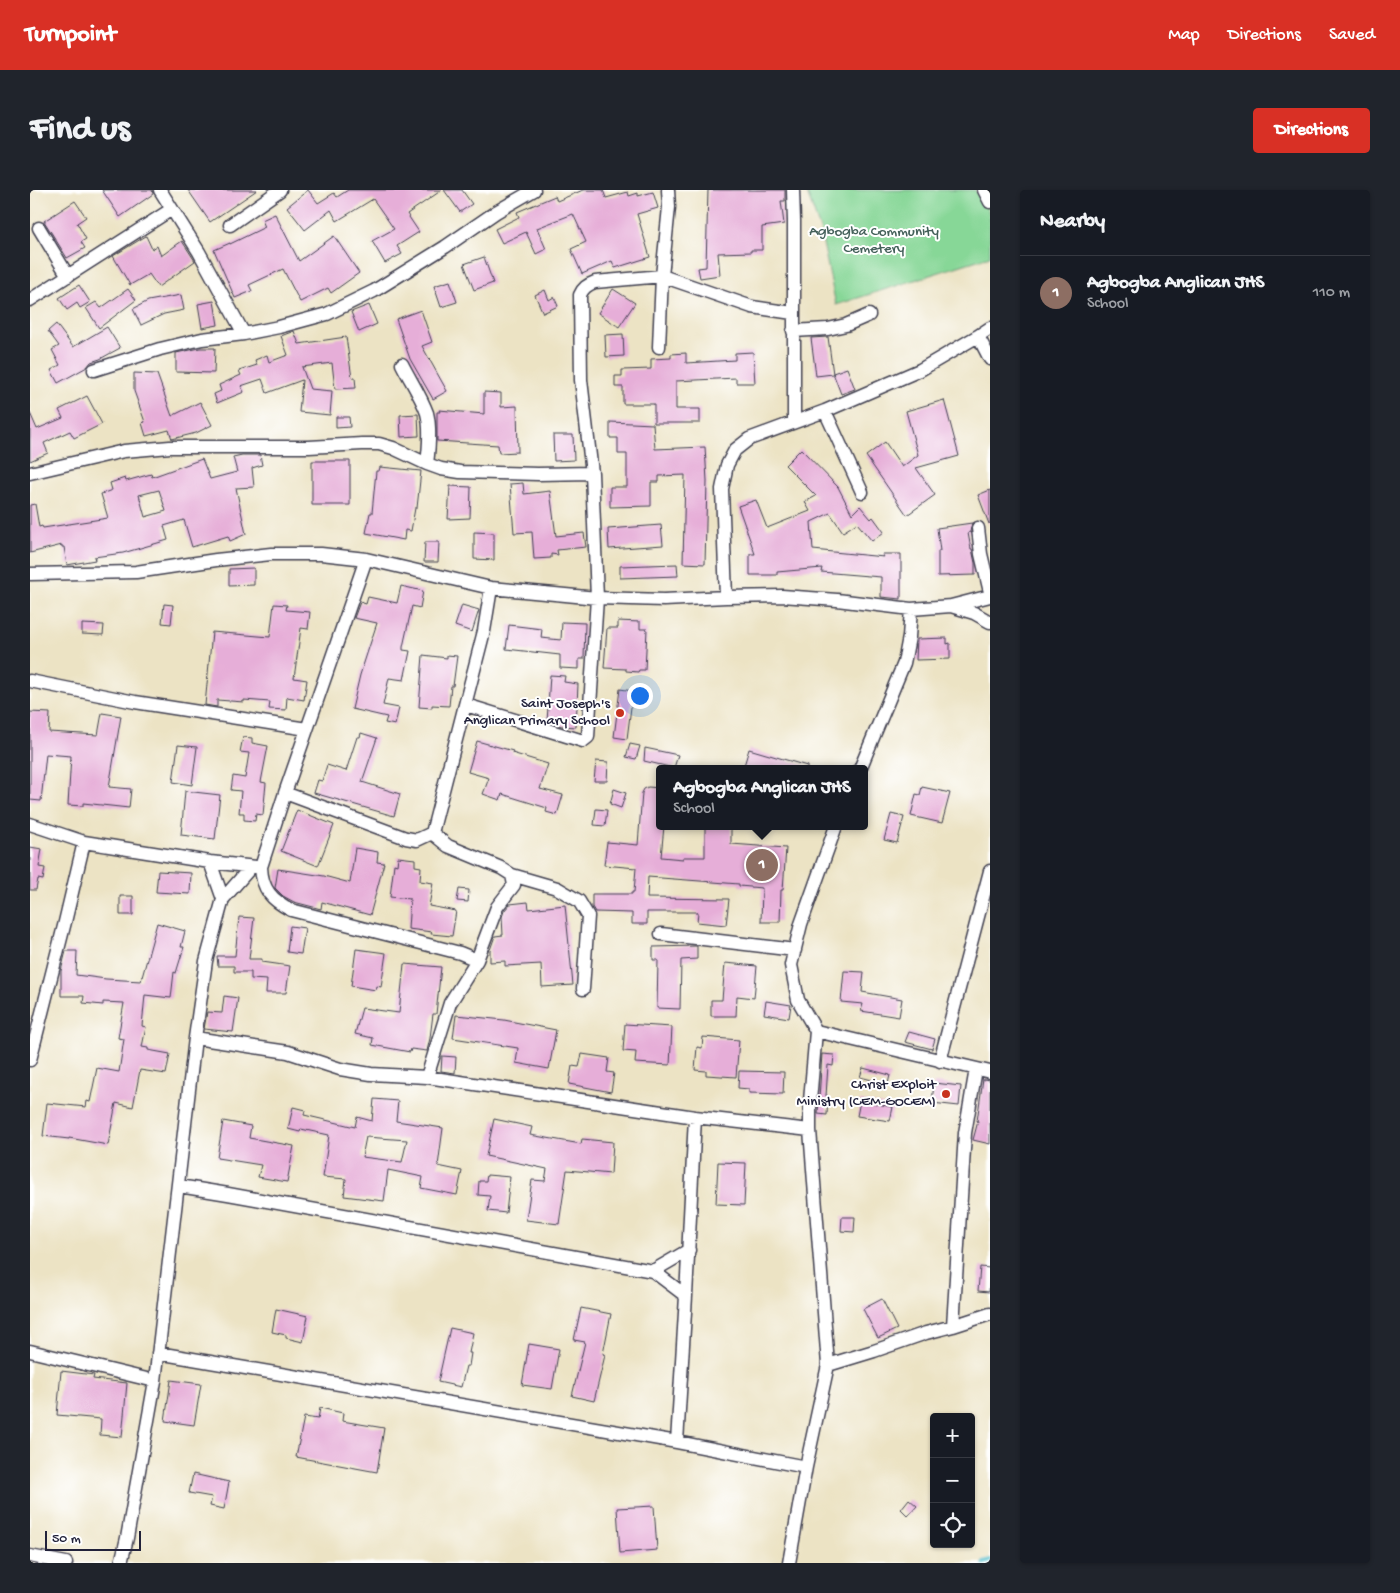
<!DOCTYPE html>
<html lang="en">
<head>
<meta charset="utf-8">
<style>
  body { margin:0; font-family:"Gochi Hand",sans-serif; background:#20242c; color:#f1f3f6 }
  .controls { position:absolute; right:15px; bottom:15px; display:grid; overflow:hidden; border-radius:5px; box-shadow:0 1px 4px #0004 }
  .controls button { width:45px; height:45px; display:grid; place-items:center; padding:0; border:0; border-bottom:1px solid #363941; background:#171b24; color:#f1f3f6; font:25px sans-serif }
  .scale { position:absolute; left:15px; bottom:12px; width:96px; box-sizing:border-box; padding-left:5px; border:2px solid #22223b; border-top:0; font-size:14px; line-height:18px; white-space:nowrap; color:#22223b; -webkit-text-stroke:4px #fff; paint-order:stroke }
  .you { position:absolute; left:609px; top:505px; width:18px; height:18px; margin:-12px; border:4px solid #fff; border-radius:50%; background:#1a73e8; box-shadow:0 0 0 8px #1a73e833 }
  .badge { display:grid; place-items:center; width:32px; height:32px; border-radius:50%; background:#d93025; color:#fff; font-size:16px; font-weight:700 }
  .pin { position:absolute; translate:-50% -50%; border:2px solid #fff; box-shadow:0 1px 5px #0006 }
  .popup { position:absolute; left:626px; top:575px; width:212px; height:65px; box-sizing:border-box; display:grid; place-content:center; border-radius:5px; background:#171b24; filter:drop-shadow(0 1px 4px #0005); font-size:16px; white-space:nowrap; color:#9ea1a6 }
  .popup b { font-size:19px; color:#f1f3f6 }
  .popup::after { content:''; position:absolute; left:50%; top:100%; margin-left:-10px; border:10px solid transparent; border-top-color:#171b24 }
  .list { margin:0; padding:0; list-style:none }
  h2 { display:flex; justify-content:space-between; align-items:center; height:65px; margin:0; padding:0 20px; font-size:21px }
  h2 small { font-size:16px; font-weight:400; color:#9ea1a6 }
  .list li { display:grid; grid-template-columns:32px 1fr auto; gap:15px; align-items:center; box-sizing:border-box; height:75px; padding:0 20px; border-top:1px solid #363941 }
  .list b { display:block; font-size:19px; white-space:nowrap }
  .list p { margin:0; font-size:16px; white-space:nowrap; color:#9ea1a6 }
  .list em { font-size:16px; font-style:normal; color:#9ea1a6 }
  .icon { flex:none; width:28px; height:28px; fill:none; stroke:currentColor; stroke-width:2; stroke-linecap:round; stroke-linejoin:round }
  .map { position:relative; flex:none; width:960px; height:1373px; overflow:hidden; border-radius:5px }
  header { display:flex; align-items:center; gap:30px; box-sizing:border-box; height:70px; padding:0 25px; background:#d93025; color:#fff }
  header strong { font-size:24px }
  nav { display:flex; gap:28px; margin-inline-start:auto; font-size:18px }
  .intro { display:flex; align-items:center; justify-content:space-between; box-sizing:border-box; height:120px; padding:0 30px }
  h1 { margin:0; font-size:35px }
  .button { padding:12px 22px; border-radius:5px; background:#d93025; color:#fff; font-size:18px; font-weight:700 }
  main { display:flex; gap:30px; padding:0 30px }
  aside { flex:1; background:#171b24; border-radius:5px; box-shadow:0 1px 4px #0004 }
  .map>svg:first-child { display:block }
  .green { fill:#87d797; stroke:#547c69 }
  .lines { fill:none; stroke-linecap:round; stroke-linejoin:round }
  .stream { stroke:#54bfce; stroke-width:4 }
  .building { fill:#e6aed8; fill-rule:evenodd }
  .minor-casing { stroke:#403f50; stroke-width:15 }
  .minor { stroke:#fff; stroke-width:12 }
  .poi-dot { fill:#c8321e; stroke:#fff; stroke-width:2 }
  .labels { text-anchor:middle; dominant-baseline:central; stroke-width:4; stroke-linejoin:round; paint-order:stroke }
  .park-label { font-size:15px; fill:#45615b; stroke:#fff }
  .poi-label { font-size:15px; fill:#22223b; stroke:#fff; text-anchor:end }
</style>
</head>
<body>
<header>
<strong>Turnpoint</strong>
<nav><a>Map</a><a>Directions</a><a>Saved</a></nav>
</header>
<div class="intro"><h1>Find us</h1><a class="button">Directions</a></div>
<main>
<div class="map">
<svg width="960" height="1373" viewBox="0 0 960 1373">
  <rect width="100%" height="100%" fill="#fff"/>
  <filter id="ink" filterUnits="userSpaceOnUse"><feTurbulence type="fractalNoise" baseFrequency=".02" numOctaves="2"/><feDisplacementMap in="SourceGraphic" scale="10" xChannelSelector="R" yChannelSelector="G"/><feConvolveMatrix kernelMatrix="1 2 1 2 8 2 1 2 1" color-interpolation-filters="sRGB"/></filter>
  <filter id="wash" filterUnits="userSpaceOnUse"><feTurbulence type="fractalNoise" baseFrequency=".0096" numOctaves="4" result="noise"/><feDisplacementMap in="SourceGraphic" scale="20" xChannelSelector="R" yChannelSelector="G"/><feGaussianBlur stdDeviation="1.12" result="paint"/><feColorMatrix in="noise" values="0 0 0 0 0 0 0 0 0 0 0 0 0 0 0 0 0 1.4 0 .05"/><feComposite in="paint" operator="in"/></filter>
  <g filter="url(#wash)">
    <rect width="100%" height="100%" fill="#ece3c4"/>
    <path class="green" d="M776,0H945L956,13L960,26V66L806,115L790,39Z"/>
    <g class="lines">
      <path class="stream" d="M954,1373L960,1371"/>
    </g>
    <g id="blocks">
      <path class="building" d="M72,0H122L123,4L90,27Z
        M158,0H227L180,32Z
        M278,0L288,13L304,3L307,7L318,0H412L377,24L389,42L367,56L372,64L355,73L342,51L364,39L343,9L307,31L301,20L275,40L257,17Z
        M414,0H432L442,14L430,22Z
        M553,0H573L576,8L598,2L599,6L608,3V6L623,2L628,18L607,24L620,67L585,78L582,71L552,84L541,59L556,52L543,24L507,38L516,59L506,64L496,42L472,53L465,39L489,27L487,22L525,6L527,11Z
        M678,0H755V11H751L754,34L732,37V60H721V62L688,63L690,85L670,88L668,78L676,77Z
        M45,11L56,27L47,33L56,49L51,52L55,58L37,68L14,31Z
        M245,24L269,71L304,46L329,83L301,103L298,98L270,112L253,79L219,95L222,101L205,108L184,60L200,53V54L235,37L232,30Z
        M116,46L122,59L127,56L131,66L152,51L165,71L128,97L119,84L100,95L83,66Z
        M454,67L463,93L444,100L434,74Z
        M420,91L427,112L411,117L404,96Z
        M49,95L60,112L50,118L47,113L37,120L29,108Z
        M98,99L106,110L69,138L56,118L66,112L71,118Z
        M583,99L605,113L589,137L568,123Z
        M515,100L519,110L524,107L528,116L513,123L505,105Z
        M151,105L154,120L134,124L111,135L103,119L118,111Z
        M184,111L188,135L172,138L168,114Z
        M339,115L347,134L329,142L321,122Z
        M391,120L402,152L392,156L417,201L403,209L380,169L366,129Z
        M26,134L43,157L77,137L90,158L70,169L61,172L57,177L28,193L21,180L30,175L22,160L29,156L18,141Z
        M264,141L269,154L316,147L322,188H325L326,198L305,199L302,173L272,177L280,199L302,201L300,225L269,222L272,190L237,203L232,189L211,196L214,202L187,213L184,204L191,201L189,195L211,185L209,181L227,175L225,170L237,165L239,172L258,165L251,146Z
        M593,144L594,166L576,167L575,145Z
        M798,147L803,184L786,186L781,148Z
        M170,158H185L184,183L146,182V163Z
        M723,162L725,193H706V188L646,191V219H670V233H624V214H593V197H585V186H592V180L621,179V169L641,168V164L656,163V173L705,170V163Z
        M817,178L825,199L811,204L803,183Z
        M104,183L127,184L142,226L170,212L182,235L166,243L142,249L139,240L116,246L112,233L115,232L104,201Z
        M454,202L471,203V217L487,216L488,262L469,263L468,255L407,251V222H410L409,220L454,224Z
        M57,206L72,234L44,248L40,241L14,253L18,263L0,271V223L7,239L33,228L29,220Z
        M914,210L929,266L886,278L905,305L877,325L836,266L855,252L872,277L888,265L876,221Z
        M388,224L389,246L371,247L370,225Z
        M306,227H319L320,237L306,238Z
        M580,232L623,234L625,259L675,257L677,291L675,374L653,373L655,285L629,286V292H621V316L580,317V297H597V264H588V248H580Z
        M523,245H543L544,270L524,271Z
        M771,259L808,297L822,324L830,316L841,329L843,327L854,342L842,351L827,333L813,342L800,323L781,332L783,360L854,367L852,364H871V409L851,407V387L791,382L792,378L747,382V385H720V364H725L708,316L726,310L737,338L780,321L775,312L786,306L755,275Z
        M212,265H230L232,275L222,278L224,297L206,298L216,344L200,351L198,346L162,357L154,330L134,336L138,350L93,363L64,367L65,370L37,375L34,357H32V355L0,363V315L5,314L9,337L12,336L13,338L78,328L71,304L82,300L80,293L95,288L96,291L121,284L122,287L172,269L180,289L207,282L203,267ZM129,300L136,321L115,327L109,305Z
        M282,271H320V315H282Z
        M350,277L391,281L387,318H385L381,341L375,340L374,350L336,343L340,323H342L346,281H349Z
        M493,293L494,304L520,301L526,346L554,343L556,357L527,360L528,365L521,364V368L504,369L502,342L484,343L480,294Z
        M420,296L441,297L440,328L418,329Z
        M960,300V333L959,334L948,305Z
        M942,333L940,342L938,343L941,359H942L945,373V385L908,386V361H910L907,338Z
        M631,335L633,355L579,359L578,339Z
        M444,342L464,343V370L444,369Z
        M395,352H409L408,372H394Z
        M647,374L648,386L590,388V376Z
        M224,378V395L199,396V379Z
        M371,396L393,401L390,418L382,416L373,457V460L380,461L374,490L359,488L353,515L369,518L365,535L355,533L357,527L322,519L330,485L347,433L324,428L330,412L336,414L338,407L367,413Z
        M134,414L143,415L141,434L132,433Z
        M244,414L257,415L256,420L280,422L278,439L271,438L264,488L277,490L274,510L257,507L256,520L239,519L240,512L214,510V512L187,510V517L175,515L182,442L240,447Z
        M432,415L449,420L442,442L425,436Z
        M588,431L610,432V439H617L615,480H609L608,482L596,481V479L574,478L577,438H588Z
        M532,432L555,433L554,469H549V479L530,478V465L476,459L479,435L512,439L511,448L531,450Z
        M52,434L74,435L73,445L52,444Z
        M917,448V454L920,453V469L886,470L887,449Z
        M393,465L417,468V465L427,466L423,496H421L419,516L402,515V518L389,517Z
        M520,485L535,486L534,492L548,494L546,537L532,536L517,532Z
        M590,499L603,501L597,549L584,547Z
        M0,522L20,523L19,542L68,545L72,523L91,526L79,597L101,599L99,618L53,613V616L38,615L41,566L16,564L11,611L0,610Z
        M331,543L347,548L332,592L370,604L364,626L284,603L288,590L292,591L297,575L316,581L327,547H330Z
        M213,547L222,548V553L238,556L231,592L236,593L233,625L226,624L225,631L214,630V623H209L211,601L201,600L203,586L215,588L219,563L210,562Z
        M447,551L483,561L482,563L518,574L510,599L533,605L527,625L516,622L517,618L472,604L470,610L453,604L459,588L438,582Z
        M600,554L610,556L606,569L596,567Z
        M148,555L167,557L162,595L143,592Z
        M615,558L648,565L644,578L614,571Z
        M719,559L777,576V579H713Z
        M566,571L578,572L577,591H564Z
        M618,597L630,598V636H634L631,667L653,669V667H675V636H701V654L756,658L753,700H751L750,732H731L732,698L709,696V694L618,687L617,708L699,709L696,735L667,732L668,722H617V734H602V723L565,722L562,717V704H602V702H604L606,678L574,675L577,652L608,655L612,603L614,599Z
        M892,597L920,603L912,633L881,626L886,604L890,605Z
        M584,599L596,603L591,618L580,614Z
        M155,601L190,605L185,649L151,645Z
        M566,619L577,620L575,636L564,635Z
        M267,620L304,635L288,676L251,661Z
        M861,624L874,627L867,653L854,650Z
        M0,657L12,659L9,677L15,678L13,690L8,689L6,700H0Z
        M325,658L348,662L347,672L354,673L340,725L292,712L291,719L264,712L253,706L245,698L248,679L294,686L320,693Z
        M368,667L385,669V676L391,677L390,691L403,693L399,716L426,721L422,746L401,744L402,742L378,739L380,709L360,707L364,674L367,675Z
        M128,681L161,683L160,704L126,702Z
        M429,699L439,700L438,712L427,711Z
        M90,706H103V725H90Z
        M498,712L499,719L535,715L543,795L512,797L511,774L475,776V771L460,772V760L465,746L473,745L472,727L474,721L480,714Z
        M209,727L224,728L219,769H232V772L260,776L256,803H236L237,790L221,789V782H204V776H188L187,766H205Z
        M127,733L155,741L151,757H154L146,783L144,782L141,808L115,805L112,836L116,837L112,857L118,858V860L140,864L136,884L110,880L103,917L86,913L78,955L39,948V949L13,946L17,913L56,917L57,911L60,912L67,878L89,882L94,849L88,848L94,813L73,812V815L53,813L54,806H31V781L36,761H47L46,785L76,789L111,791Z
        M260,736L275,738L271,764L257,762Z
        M667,756V769L651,770L650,819L627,818L628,770H623V757Z
        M326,759L356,763L351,797L347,796L346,800L321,796Z
        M695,773L727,776L724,808L707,806L706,826H681V810H692Z
        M374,774L411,777L406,824H403L400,848L397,861L381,859L380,862L342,855L343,848L325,844L332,818L369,823Z
        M814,781L834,782L832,802L872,809L869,827L831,821L833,814L811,812Z
        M194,806L208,808L203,842L174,839L177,822L192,823Z
        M736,811L761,815L759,828L734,824Z
        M426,825L474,830L526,840L519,879L486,873L488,858L423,848Z
        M595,834L642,837L640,875L605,873L606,862L593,861Z
        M879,842L905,849L902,859L875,852Z
        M673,847L709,850L706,887L676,885V881L665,880L667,857L672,858Z
        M552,864L579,868L577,882L584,883L581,902L539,894L542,876L549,877Z
        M792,864L804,865L803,876L798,875L796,906H798L797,925L788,924Z
        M412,866L426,867L425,883L411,881Z
        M833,878L860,885L858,894L830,887Z
        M709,881L754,882L753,904L719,903V899L708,898Z
        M953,889L960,890V954L943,950L948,931H947Z
        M904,893L931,896L929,916L902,913Z
        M344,909L368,911L366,931L413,938L408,976L432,981L427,1005L391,998L393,987L358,980L354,1011L314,1006L316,989L293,987L299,945L271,939L270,942L258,939L263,917L275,920L274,925L325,937L327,927L342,931ZM336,947L377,950L372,972L332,967Z
        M830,911L863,917L860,931L827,926Z
        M464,929L502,937L500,945L551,954L552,949L583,952L581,984L537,980L529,1034L496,1030L502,990L515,991L517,979L456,966Z
        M193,931L221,936L219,948L264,956L257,992L228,987L231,975L187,968Z
        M688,972L716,973L714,1015L686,1014Z
        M457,985L480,987L476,1023L458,1021L460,1006L448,1005L449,991H456Z
        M812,1027H825L824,1042L811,1041Z
        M950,1077L960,1078L959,1102L948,1101Z
        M852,1109L867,1139L848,1148L833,1119Z
        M551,1118L581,1124L573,1164L575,1165L564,1211L542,1206L555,1152L544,1150Z
        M246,1119L278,1126L273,1152L256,1148V1145L242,1142Z
        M420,1138L443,1143L439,1163H441L439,1176H436L431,1197L408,1192Z
        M499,1154L529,1159L522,1199L492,1195Z
        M31,1181L64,1185L63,1189L97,1193L92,1247L70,1245L71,1229L27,1225Z
        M141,1190L171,1194L164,1235L135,1231Z
        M290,1218L313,1223L312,1231L354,1238L347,1282L266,1267L274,1227L288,1229Z
        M163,1284L199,1292L194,1319L180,1316L182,1307L159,1303Z
        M879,1309L887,1316L878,1326L871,1319Z
        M624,1316L627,1360L590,1363L587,1318Z"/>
    </g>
  </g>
  <g filter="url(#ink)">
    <use href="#blocks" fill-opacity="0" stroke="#403f50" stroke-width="1"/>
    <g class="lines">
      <defs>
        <path id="minor" d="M130,0L169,62L214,144
          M763,0L764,31V232
          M954,0L960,12
          M200,35L250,0
          M9,38L38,86
          M0,110L142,19
          M763,141L798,139L816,135L839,125
          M948,146L960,169
          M629,157L632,86L639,17L638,0
          M372,174C380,190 391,206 397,223C401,239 399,258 397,274
          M64,180L130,159L172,149L214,144L249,137L297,124L344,101L415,57L466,22L504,0
          M795,221L832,302
          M0,283L94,261L140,257H279L332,254H349L363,258L397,274L411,279L430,282L508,284L562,283
          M948,338L951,364L960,402
          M336,369L255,603L231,677C232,700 242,710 261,720L430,763L447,770L420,813L397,887
          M0,384L106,382L186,370L241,364H291L336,369L461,398L567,408L634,410L696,407L752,406L807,410L881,419L921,416L960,406
          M696,407L692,299L697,275L705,260L719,249L795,221L890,180L948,146L960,138
          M921,416L944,423L960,432
          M0,491L105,512L277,539
          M436,515L553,551L558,547L567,408L562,283L551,190L550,105C553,98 557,95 565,92L632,86L722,117L763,123
          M830,579L874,473L879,447L881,419
          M255,603L376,648L387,650L402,643L454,441L461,398
          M0,634L54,652L180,672L226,677
          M402,643L418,656L471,678L482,685L484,695L467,717L447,770
          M180,672L193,709
          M482,685L527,698L549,711L558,726L553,799
          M631,744L765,760
          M786,841L960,882
          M165,848L258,862L310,879L341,884L397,887L665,927L780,940
          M0,870L35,732L54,652
          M910,871L960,681
          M149,996L198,1004L623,1081L659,1060
          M623,1081L656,1106
          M923,1136L935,943L946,879
          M0,1161L125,1191
          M128,1163L647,1252L776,1277
          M798,1175L844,1161L896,1143L923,1136L960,1124
          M647,1252L656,1106L665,927
          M0,1366L36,1373
          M91,1373L97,1348L125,1191L165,848L176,771L193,709L221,677
          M759,1373L776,1277L798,1175L780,940V911L786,841L768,810L761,775L771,734L806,636"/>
      </defs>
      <use href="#minor" class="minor-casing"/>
      <use href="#minor" class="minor"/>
    </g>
  </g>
  <g class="poi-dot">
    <circle cx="590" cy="523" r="5"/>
    <circle cx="916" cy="904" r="5"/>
  </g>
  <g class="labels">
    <g class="park-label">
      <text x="844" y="42">Agbogba Community<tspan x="844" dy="17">Cemetery</tspan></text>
    </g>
    <g class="poi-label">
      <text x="580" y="514">Saint Joseph's<tspan x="580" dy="17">Anglican Primary School</tspan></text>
      <text x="906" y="895">Christ Exploit<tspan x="906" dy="17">Ministry (CEM-GOCEM)</tspan></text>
    </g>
  </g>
</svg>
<div class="controls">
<button>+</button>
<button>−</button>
<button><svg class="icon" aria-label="locate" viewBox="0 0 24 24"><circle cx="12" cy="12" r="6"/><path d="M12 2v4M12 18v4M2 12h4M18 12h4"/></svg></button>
</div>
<div class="scale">50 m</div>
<div class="you"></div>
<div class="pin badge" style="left:732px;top:675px;background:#8d6e63">1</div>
<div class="popup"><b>Agbogba Anglican JHS</b>School</div>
</div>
<aside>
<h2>Nearby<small></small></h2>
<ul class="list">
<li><span class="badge" style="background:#8d6e63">1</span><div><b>Agbogba Anglican JHS</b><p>School</p></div><em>110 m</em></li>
</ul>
</aside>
</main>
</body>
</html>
